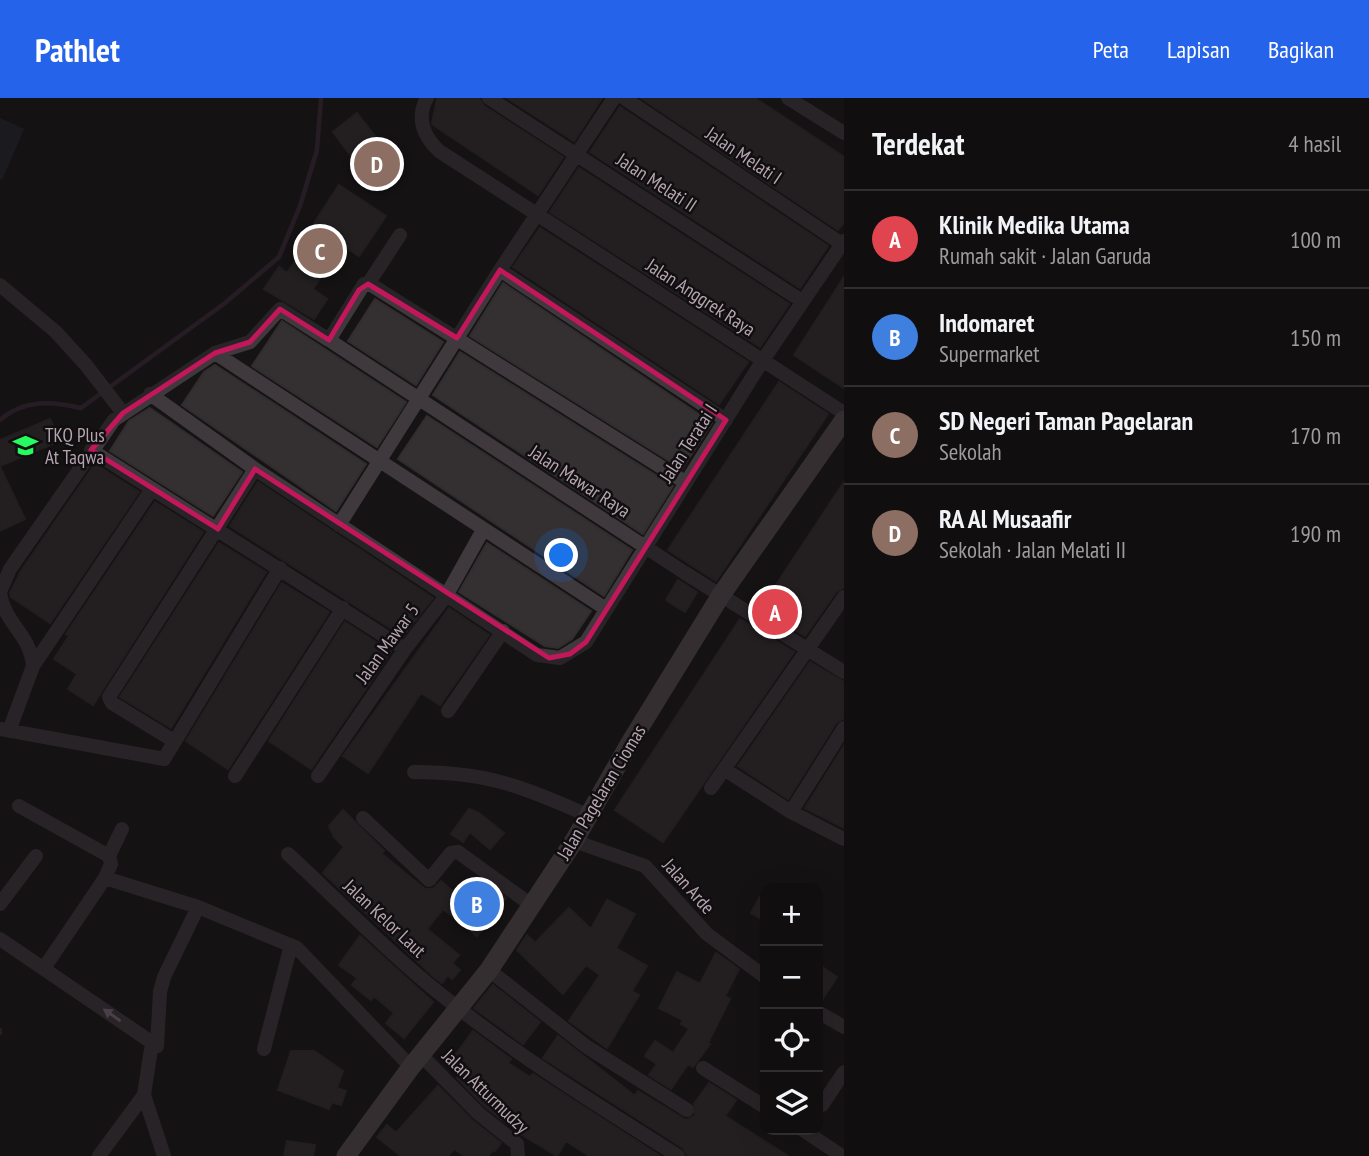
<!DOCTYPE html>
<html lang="id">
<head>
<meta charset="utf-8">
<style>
  body { margin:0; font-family:"PT Sans Narrow",sans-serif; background:#1e1c1d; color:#f1f3f6 }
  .controls { position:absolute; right:21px; bottom:21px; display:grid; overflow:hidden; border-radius:14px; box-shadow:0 7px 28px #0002 }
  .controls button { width:63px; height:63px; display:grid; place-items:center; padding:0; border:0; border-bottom:2px solid #302e2f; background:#100e0f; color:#f1f3f6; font:35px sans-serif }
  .you { position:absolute; left:562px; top:458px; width:24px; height:24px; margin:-18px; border:5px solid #fff; border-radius:50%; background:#1a73e8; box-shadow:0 0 0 10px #1a73e833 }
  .badge { display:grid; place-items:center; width:46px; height:46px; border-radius:50%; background:#2563eb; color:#fff; font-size:23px; font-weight:700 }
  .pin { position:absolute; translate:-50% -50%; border:4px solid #fff; box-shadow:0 2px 7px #0006 }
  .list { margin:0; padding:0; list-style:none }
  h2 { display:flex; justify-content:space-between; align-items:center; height:91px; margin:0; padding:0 28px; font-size:30px }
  h2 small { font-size:23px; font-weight:400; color:#9c9c9e }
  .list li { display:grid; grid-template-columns:46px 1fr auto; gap:21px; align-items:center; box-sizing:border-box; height:98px; padding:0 28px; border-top:2px solid #302e2f }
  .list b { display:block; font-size:26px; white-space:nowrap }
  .list p { margin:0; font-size:23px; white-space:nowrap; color:#9c9c9e }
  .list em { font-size:23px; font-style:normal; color:#9c9c9e }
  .icon { flex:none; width:38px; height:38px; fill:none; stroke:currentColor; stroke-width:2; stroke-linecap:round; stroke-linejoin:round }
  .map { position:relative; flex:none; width:844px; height:1058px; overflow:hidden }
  header { display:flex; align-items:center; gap:42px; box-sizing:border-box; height:98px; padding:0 35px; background:#2563eb; color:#fff }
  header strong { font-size:33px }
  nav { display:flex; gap:38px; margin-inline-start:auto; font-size:24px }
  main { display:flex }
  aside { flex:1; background:#100e0f }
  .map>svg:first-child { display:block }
  .green { fill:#23262d }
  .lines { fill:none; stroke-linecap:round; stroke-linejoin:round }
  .stream { stroke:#3a2939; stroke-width:4.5 }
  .building { fill:#343032; stroke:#312d2f; stroke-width:2 }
  .minor { stroke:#3f383d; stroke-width:14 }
  .major { stroke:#5a5056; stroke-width:19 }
  .oneway { fill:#867983 }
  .marked { fill:none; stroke:#c2185b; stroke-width:5; stroke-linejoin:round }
  .labels { text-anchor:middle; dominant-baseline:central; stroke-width:5; stroke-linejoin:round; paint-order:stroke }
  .street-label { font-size:19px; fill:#b6a4b1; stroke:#100e0f }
  .poi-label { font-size:19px; fill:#b6a4b1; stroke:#100e0f; text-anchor:start }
</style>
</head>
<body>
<header>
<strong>Pathlet</strong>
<nav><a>Peta</a><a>Lapisan</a><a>Bagikan</a></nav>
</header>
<main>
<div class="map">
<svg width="844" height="1058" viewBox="0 0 844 1058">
  <rect width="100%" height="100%" fill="#151314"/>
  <path class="green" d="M0,20L24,31L2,82L0,81Z"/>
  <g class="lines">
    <path class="stream" d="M0,322C24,301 52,303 81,310L225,205L279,159L300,108L317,52L321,0
      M0,932V935"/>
  </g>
  <path class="building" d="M437,0H479L484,8L563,59L538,97L432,26Z
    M507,0H602L574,43Z
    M641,0H755L844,59V124L838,132Z
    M620,9L828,148L800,190L590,54Z
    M357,15L382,47L357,66L333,34Z
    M579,70L789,206L760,249L550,114Z
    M339,87L386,118L359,158L342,147L313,191L327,201L314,221L264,191L279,169L287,175L317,130L313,127Z
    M540,130L748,264L719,306L513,169Z
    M844,179V290L794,257Z
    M503,185L712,325L682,371L470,238Z
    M375,201L443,244L416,287L348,243Z
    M282,223L406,304L377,349L252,268Z
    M460,254L673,388L643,436L433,297Z
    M215,267L366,366L336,413L182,307L204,274Z
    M779,284L828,316L716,483L668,452Z
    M150,310L242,374L213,418L110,353L129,323Z
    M427,318L632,452L604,498L398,361Z
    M50,321L60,343L0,368V342Z
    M95,366L139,394L50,525L11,499L10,495L21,473Z
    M0,369L25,421L0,433Z
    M258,384L433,500L403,538L230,428Z
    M844,384V489L836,494L805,538L760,511Z
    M155,404L203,434L93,607L68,591L77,576L54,561L69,538L66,536Z
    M219,445L266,474L171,630L120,599Z
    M487,445L591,513L572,541L558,550L545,548L459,494Z
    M678,482L697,494L685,514L666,502Z
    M282,485L329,514L228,671L186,643Z
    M449,510L489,537L440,607L421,595L368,675L343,658Z
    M740,521L794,554L663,744L615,712Z
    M345,524L391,554L311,671L269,643Z
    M810,564L844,584V620L836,625L788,701L738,668Z
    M844,648V730L805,710Z
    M469,711L479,715L504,735L490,751L470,734L463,744L451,736Z
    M343,712L384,753L382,756L425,791H433L441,783L459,799L476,779L506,800L477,838L443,811L427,831L459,857L452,865L460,872L452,881L448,877L442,885L434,879L323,775L344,749L334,739L329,728Z
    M765,790V823L751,815Z
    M607,802L635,816L616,850L647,868L632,893L639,897L607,950L569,923L600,877L586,867L563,896L517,852L527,837L535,845L569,810L591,831Z
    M360,838L433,904L404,940L386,925L394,915L374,898L371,902L352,887L357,880L339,867Z
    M716,855L739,871L725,898L730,901L708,945L710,946L693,969L688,966L671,991L649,977L657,966L645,958L655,943L673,955L689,931L681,926L683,922L659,910L677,874L700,886Z
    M818,866L837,879L820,905L818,904Z
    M493,887L540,924L523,946L474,910Z
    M473,933L511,961L508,965L530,979L533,976L660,1058H589L566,1043L557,1058L519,1035L484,1008L457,980L468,966L456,956Z
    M558,938L635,998L638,993L686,1022L695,1018L694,1006L709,985L736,1002L725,1018L788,1058H688L683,1050L543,960Z
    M291,953H314L343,973L337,990L346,993L341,1007L332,1004L329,1011L278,992Z
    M438,988L472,1022L501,1045L495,1053L493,1052L488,1058H464L454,1051L448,1058H401L377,1039L387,1027L396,1035Z
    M287,1043L315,1047L313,1058H284Z"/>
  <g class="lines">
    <path class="minor" d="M427,0C416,20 423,38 439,53L844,315
      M489,0L802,203
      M624,0L842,146
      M788,0L844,35
      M500,172L726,322
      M368,186L400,137
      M0,187L56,234L86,267L123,315
      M329,242L685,475L844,574
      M215,255L606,511
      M150,296L255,371L537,557L560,560L586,544L763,262L844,143
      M91,352L405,551
      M339,427L500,172L614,0
      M0,494L10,471L114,322L215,255L250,244L280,211L329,242L364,186L373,188L685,384
      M0,495C5,527 30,535 33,568
      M448,613L503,533
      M0,631L164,661L280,470
      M9,633L33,568L152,391
      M174,643L112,605L109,599L255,371
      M724,671L791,714L844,741
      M414,674C487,674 521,688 587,717
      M235,678L343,510
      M318,678L405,551L446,498L483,432
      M711,690L844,499
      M19,708L109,758L111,766L105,780
      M791,714L844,630
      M363,720L429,782L451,755L458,754L530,806
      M574,743L645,768L707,836L765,879
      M288,756C335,799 379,846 428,886C507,951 592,1004 678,1058
      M109,758L122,731
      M0,806L36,758
      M0,841L157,948
      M44,870L105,780L198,809L297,850L411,969
      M489,872L587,949L687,1012
      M818,914L844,929
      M264,951L291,847
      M422,958L478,1015L517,1046L518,1058
      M703,970L765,1009
      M144,997L164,1058
      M822,1007L844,974
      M803,1032L842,1058
      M99,1058L144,997L151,951L157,948L160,894L164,879L198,809"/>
    <path class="major" d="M346,1058L411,969L489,872L574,743L630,645L721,497L844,322"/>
  </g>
  <defs><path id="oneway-solid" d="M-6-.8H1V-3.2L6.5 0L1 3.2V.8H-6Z" transform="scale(1.75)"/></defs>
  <use class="oneway" href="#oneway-solid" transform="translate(112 917) rotate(-145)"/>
  <path d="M0 0H844V1058H0ZM500,172L726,322L586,544L570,556L549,560L255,371L218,431L91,352L123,315L215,255L250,244L280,211L329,242L359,192L368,186L457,240Z" fill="#151314" fill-opacity=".55" fill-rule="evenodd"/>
  <path class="marked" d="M500,172L726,322L586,544L570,556L549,560L255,371L218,431L91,352L123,315L215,255L250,244L280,211L329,242L359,192L368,186L457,240Z"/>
  <defs>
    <symbol id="school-bare" viewBox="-9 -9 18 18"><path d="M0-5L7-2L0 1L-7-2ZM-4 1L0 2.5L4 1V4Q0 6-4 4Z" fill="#26fa60" stroke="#100e0f" stroke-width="2.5" paint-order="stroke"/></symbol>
  </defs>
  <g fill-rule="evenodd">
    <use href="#school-bare" x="8" y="330" width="35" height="35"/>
  </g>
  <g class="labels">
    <g class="street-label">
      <text transform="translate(744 57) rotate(34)">Jalan Melati I</text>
      <text transform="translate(657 84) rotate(33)">Jalan Melati II</text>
      <text transform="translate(701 199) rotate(33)">Jalan Anggrek Raya</text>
      <text transform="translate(688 345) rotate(-57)">Jalan Teratai I</text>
      <text transform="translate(580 383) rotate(33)">Jalan Mawar Raya</text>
      <text transform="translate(387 545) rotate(-54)">Jalan Mawar 5</text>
      <text transform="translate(601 694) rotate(-59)">Jalan Pagelaran Ciomas</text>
      <text transform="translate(689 788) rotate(48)">Jalan Arde</text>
      <text transform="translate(385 820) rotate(43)">Jalan Kelor Laut</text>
      <text transform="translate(486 993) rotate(44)">Jalan Atturmudzy</text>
    </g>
    <g class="poi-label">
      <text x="45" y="337">TKQ Plus<tspan x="45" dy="22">At Taqwa</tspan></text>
    </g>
  </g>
</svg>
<div class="controls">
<button>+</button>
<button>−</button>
<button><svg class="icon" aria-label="locate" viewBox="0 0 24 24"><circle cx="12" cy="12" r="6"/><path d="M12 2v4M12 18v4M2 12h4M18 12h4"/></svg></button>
<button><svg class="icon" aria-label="layers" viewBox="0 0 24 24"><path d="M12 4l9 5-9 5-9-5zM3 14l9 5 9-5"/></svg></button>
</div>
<div class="you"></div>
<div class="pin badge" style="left:775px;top:514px;background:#e0444e">A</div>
<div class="pin badge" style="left:477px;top:806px;background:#3f7fe0">B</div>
<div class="pin badge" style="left:320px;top:153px;background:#8d6e63">C</div>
<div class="pin badge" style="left:377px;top:66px;background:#8d6e63">D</div>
</div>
<aside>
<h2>Terdekat<small>4 hasil</small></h2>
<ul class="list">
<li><span class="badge" style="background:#e0444e">A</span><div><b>Klinik Medika Utama</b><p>Rumah sakit · Jalan Garuda</p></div><em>100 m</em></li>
<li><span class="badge" style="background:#3f7fe0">B</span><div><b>Indomaret</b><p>Supermarket</p></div><em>150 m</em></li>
<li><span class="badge" style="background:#8d6e63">C</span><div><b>SD Negeri Taman Pagelaran</b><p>Sekolah</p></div><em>170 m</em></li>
<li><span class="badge" style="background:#8d6e63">D</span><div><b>RA Al Musaafir</b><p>Sekolah · Jalan Melati II</p></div><em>190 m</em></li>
</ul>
</aside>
</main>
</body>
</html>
